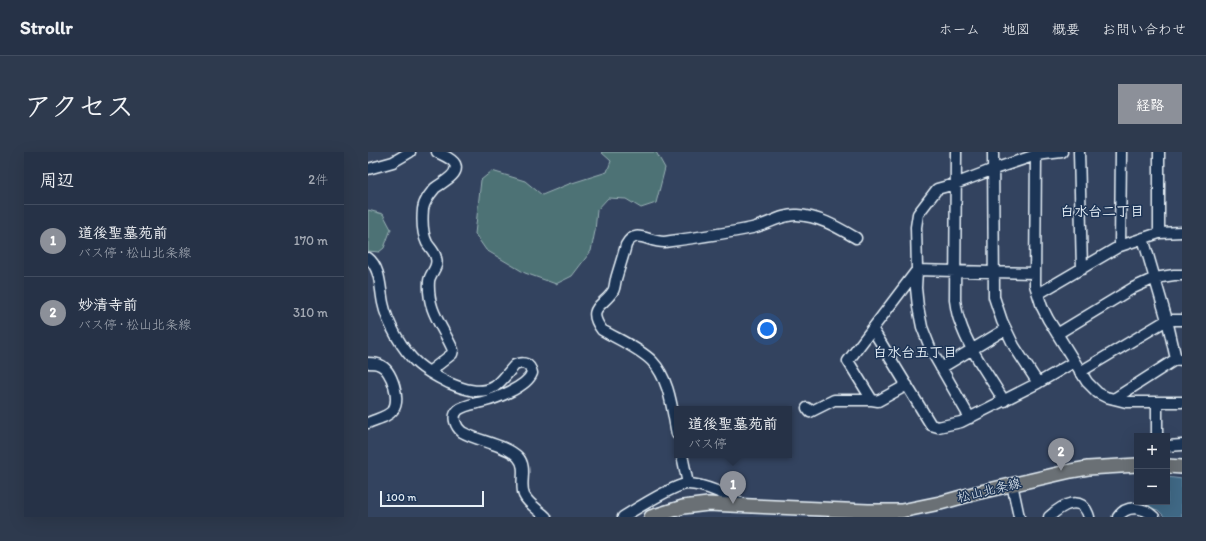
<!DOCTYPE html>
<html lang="ja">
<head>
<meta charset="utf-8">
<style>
  body { margin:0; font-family:Itim,"Klee One",sans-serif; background:#2e3a4e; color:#f1f3f6 }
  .controls { position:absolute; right:12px; bottom:12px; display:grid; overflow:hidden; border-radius:0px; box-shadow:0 4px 16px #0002 }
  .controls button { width:36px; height:36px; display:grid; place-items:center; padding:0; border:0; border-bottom:1px solid #424d60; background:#263247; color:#f1f3f6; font:20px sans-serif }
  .scale { position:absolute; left:12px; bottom:10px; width:104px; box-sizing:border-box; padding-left:4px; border:2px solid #e8f1f8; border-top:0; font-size:11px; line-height:14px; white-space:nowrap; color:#e8f1f8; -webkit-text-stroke:3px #1d3557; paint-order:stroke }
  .you { position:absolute; left:399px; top:177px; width:14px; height:14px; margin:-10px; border:3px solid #fff; border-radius:50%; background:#1a73e8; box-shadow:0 0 0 6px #1a73e833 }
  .badge { display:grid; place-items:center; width:26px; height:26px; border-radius:50%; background:#8c9099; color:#fff; font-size:13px; font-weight:700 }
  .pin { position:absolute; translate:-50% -33px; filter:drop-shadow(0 1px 2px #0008) }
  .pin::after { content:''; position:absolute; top:21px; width:14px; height:12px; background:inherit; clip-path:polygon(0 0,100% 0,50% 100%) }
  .popup { position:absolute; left:306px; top:254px; width:118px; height:52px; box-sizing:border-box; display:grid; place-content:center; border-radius:0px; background:#263247; filter:drop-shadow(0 1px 3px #0005); font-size:13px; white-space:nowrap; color:#a4aab4 }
  .popup b { font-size:15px; color:#f1f3f6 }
  .popup::after { content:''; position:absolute; left:50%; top:100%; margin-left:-8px; border:8px solid transparent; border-top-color:#263247 }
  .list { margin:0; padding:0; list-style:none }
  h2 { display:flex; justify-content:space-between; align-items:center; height:52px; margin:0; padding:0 16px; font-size:17px }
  h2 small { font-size:13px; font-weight:400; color:#a4aab4 }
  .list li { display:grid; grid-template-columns:26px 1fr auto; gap:12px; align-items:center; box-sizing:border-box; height:72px; padding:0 16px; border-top:1px solid #424d60 }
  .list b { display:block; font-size:15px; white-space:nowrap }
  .list p { margin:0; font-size:13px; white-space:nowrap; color:#a4aab4 }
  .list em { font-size:13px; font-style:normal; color:#a4aab4 }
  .map { position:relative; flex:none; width:814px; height:365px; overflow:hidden; border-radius:0px }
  header { display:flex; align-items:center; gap:24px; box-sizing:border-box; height:56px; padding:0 20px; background:#263247; border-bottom:1px solid #424d60 }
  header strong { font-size:19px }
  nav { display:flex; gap:22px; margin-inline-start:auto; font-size:14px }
  .intro { display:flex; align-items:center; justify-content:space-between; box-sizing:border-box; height:96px; padding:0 24px }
  h1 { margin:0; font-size:28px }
  .button { padding:10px 18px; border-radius:0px; background:#8c9099; color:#fff; font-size:14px; font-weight:700 }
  main { display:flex; gap:24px; padding:0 24px }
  aside { flex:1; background:#263247; border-radius:0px; box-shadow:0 4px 16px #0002 }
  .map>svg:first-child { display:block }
  .green { fill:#4d7274; stroke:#9ab2b6 }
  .water { fill:#3f6986; stroke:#839fb4 }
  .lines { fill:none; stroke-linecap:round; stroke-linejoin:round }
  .minor-casing { stroke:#e8f1f8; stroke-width:13 }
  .major-casing { stroke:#e8f1f8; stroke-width:16 }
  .minor { stroke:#1d3557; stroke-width:10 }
  .major { stroke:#6a7074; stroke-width:13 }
  .labels { text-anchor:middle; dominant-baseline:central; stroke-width:3; stroke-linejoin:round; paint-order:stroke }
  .street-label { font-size:13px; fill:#e8f1f8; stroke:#1d3557 }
  .neighbourhood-label { font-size:14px; font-weight:bold; fill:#e8f1f8; stroke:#1d3557 }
</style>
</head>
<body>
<header>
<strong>Strollr</strong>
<nav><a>ホーム</a><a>地図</a><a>概要</a><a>お問い合わせ</a></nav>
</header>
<div class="intro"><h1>アクセス</h1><a class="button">経路</a></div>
<main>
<aside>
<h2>周辺<small>2件</small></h2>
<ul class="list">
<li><span class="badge">1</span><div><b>道後聖墓苑前</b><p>バス停 · 松山北条線</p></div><em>170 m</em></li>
<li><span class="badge">2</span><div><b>妙清寺前</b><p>バス停 · 松山北条線</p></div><em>310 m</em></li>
</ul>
</aside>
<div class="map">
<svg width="814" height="365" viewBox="0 0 814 365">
  <rect width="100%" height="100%" fill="#33435f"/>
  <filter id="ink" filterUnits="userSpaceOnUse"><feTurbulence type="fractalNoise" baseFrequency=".025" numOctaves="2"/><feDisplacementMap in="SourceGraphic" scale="8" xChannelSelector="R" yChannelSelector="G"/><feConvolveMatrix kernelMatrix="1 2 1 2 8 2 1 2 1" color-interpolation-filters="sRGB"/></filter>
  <g filter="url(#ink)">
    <path class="green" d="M233,0H288L297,16L288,51L273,56L258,47L240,46L229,58L227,79L223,99L204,124L188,132L157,121L118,98L107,82L113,28L124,19L157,29L174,43L201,32L239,20L243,9Z
      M0,58L15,62L23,77L16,96L11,100L0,99Z"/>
    <path class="water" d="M799,325L814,327V365H797L790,358L783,356L781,353L782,350H799Z"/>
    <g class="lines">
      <defs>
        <path id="minor" d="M588,0L587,148C588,155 589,163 592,170C601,198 621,223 636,249
          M625,0L626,145L634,169L646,194L670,231
          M668,0L667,133L674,155L680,167L719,230L730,241L738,245L758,250H814
          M711,0L714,117
          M0,17L25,10L42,0
          M791,81V0
          M775,86L799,168L808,207
          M752,94L753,0
          M0,106C13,116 12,137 15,151C19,171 35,199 50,212C59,220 71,226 81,231C95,237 112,243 126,235C134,230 140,220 147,213C156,209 162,212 164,221C159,235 127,247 114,250C106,252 96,253 90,258C83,265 88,275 94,280C109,289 139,293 150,305C160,316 151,331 156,343C160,352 171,358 178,365
          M549,118L667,121
          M670,142L752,94L791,81L814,80
          M505,178L563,273L570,275L593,270L670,231L706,210
          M689,182L765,136L787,126L806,123H814
          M0,211C4,211 9,211 12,213C24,218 33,248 25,258C20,265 8,267 0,271
          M573,216L638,177
          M61,220L84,202L85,198C74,173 59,159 61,129C62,121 71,115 68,106C67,100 62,96 59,91C54,81 54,68 55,57C56,49 62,42 67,36C73,31 92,23 87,12C84,6 74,3 69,0
          M712,220L799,168H814
          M539,233L510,249L504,248L480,209L549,118
          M746,247L808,207L814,208
          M789,250V284
          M439,256L442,260L466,248H504
          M602,266L563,198L554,175L550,155L548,136L549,118L548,75L550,62L569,37L587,32L626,17L668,3L694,0
          M309,282C304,258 302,228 284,209C271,196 249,187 234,178C217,155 236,154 245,139C247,136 247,130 248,127C251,116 255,105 258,93C267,76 280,90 296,90C325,86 355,82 384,76C399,73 414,62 429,63C451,64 469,75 488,86
          M799,294L814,293
          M314,303L320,332
          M644,332L651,365
          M255,365C268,357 304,334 318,332C334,331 362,344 376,353
          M681,365C694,353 714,341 721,365
          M750,365C759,352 776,355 786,365"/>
        <path id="major" d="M799,314L814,315
          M283,365L315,355L340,352L500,359H533L572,351L608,341L703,319L720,316L769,313"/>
      </defs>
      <use href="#minor" class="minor-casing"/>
      <use href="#major" class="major-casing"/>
      <use href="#minor" class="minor"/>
      <use href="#major" class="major"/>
    </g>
  </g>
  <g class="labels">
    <g class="street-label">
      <text transform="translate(621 338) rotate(-14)">松山北条線</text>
    </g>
    <g class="neighbourhood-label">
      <text x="734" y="59">白水台二丁目</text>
      <text x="547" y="200">白水台五丁目</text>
    </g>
  </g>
</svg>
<div class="controls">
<button>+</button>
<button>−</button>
</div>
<div class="scale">100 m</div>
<div class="you"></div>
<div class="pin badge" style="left:365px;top:352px">1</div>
<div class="popup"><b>道後聖墓苑前</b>バス停</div>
<div class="pin badge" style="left:693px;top:319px">2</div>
</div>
</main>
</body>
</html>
